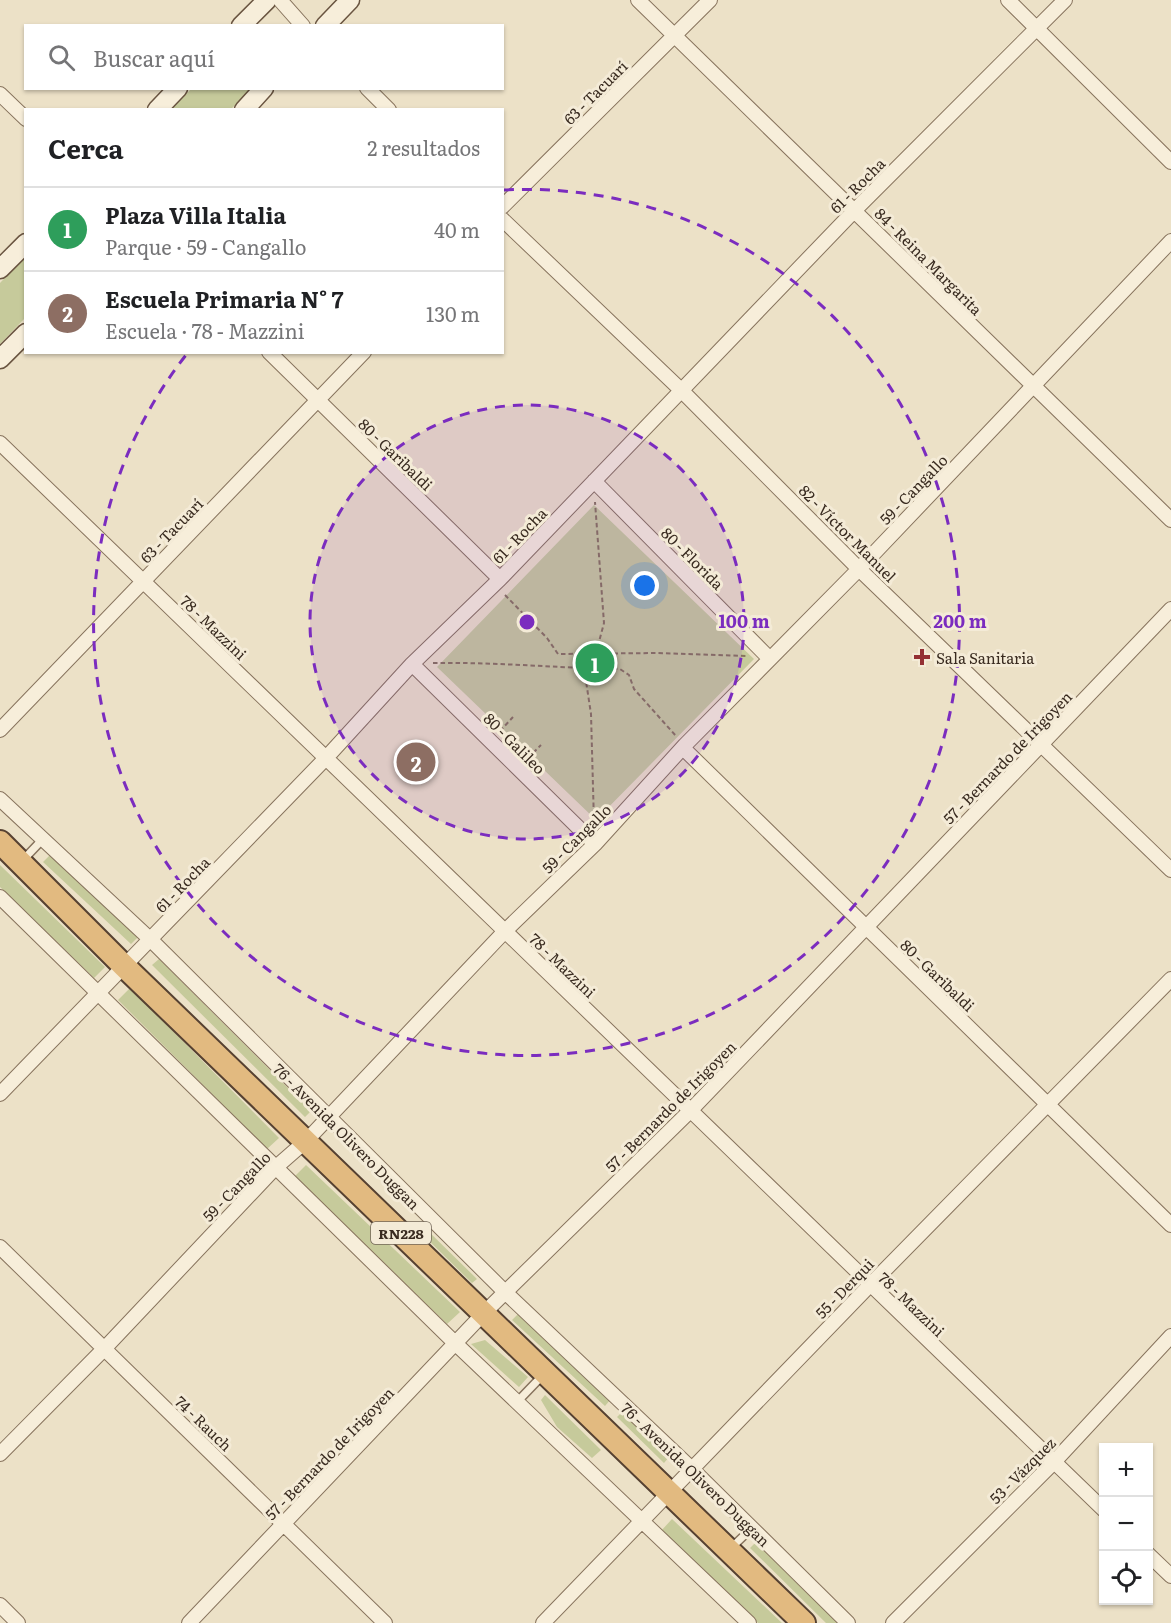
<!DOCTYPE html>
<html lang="es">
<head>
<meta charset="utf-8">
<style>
  body { margin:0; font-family:Literata,serif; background:#f2f2f2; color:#202124 }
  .controls { position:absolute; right:18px; bottom:18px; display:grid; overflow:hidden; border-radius:0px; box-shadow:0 2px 4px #0004 }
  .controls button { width:54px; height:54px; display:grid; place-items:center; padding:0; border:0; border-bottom:2px solid #e0e0e0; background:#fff; color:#202124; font:30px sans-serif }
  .you { position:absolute; left:645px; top:586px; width:21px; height:21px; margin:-15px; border:4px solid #fff; border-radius:50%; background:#1a73e8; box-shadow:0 0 0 9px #1a73e833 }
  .badge { display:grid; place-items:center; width:39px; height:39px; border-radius:50%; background:#943033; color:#fff; font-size:20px; font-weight:700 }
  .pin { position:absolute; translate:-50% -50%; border:3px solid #fff; box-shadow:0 2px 6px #0006 }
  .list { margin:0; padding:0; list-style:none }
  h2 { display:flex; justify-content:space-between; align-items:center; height:78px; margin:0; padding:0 24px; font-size:26px }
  h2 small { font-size:20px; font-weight:400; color:#757577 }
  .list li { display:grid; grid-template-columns:39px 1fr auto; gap:18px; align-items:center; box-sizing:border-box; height:84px; padding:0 24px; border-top:2px solid #e0e0e0 }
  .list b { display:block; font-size:22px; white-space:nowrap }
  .list p { margin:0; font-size:20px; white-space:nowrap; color:#757577 }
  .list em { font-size:20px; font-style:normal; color:#757577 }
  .icon { flex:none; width:33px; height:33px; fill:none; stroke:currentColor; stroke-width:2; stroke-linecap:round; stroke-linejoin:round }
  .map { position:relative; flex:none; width:1171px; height:1623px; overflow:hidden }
  .search { position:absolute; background:#fff; box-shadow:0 2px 4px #0004; left:24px; top:24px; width:480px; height:66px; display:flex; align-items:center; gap:15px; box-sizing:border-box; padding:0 21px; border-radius:0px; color:#757577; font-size:22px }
  .panel { position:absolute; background:#fff; box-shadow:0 2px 4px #0004; left:24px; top:108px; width:480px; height:246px; border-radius:0px }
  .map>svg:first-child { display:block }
  .green { fill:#c6ca9b }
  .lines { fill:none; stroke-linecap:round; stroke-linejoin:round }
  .service-casing { stroke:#87735d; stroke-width:10 }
  .minor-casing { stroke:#87735d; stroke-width:16 }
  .secondary-casing { stroke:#695440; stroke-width:21 }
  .trunk-casing { stroke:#564131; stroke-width:26 }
  .path { stroke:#87735d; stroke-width:2; stroke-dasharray:4.5 3; stroke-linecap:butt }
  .service { stroke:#f7eeda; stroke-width:7 }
  .minor { stroke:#f7eeda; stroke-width:14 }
  .secondary { stroke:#f7eeda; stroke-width:18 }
  .trunk { stroke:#e2ba80; stroke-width:22 }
  .ring { fill:none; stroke:#7b2cbf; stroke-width:3; stroke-dasharray:10 8 }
  .poi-dot { fill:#943033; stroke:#f4ebd7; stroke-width:2 }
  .labels { text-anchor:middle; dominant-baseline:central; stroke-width:6; stroke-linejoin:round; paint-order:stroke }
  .shield { fill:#f4ebd7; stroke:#716557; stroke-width:1.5 }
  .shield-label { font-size:14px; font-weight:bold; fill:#392b20 }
  .street-label { font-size:15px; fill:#392b20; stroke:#f4ebd7 }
  .poi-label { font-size:15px; fill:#392b20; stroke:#f4ebd7; text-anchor:start }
  .centre { fill:#7b2cbf; stroke:#f4ebd7; stroke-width:3 }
  .ring-label { font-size:18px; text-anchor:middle; font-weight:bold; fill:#7b2cbf; stroke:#f4ebd7; stroke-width:6; stroke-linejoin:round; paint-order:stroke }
</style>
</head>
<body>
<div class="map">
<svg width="1171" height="1623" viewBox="0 0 1171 1623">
  <rect width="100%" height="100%" fill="#ece1c7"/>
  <path class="green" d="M191,89H252L231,109L171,110Z
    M25,257V318L0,344V283Z
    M594,505L754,659L596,820L437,667Z
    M50,855L138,937L131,944L43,862Z
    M0,865L105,967L94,978L0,887Z
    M159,959L311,1111L305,1117L152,965Z
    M130,988L279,1138L267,1149L118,1000Z
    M306,1165L460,1312L447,1324L294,1177Z
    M423,1226L477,1279L472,1283L419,1231Z
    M519,1313L611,1399L605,1406L512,1320Z
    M485,1340L528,1377L519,1387L471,1344Z
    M545,1395L601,1450L592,1458L557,1427L541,1400Z
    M622,1412L669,1457L664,1463L617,1417Z
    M672,1519L782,1623H758L661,1531Z
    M756,1542L838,1623H826L750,1548Z"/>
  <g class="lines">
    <defs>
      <path id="service" d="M23,860L42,840
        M517,1402L542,1376
        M731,1548L752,1528"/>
      <path id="minor" d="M280,0L303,26
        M638,0L1171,520
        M1008,0L1171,162
        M367,88L389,110
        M0,94L26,119
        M502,207L710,0
        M502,219L681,390L859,569L1171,870
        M269,352L500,579
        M0,443L1104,1510
        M594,481L769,658
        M412,664L595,844
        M0,730L364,352
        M683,748L1171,1225
        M0,799L151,940L505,1292L693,1470L848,1623
        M0,897L456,1344L749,1623
        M0,1094L326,758L412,664L500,579L855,210L1065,0
        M0,1247L385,1623
        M0,1454L104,1349L275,1168L307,1140L505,931L595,844L685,745L859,569L1171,241
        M1148,1554L1171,1576
        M0,1605L18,1623
        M189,1623L483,1314L690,1111L1171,609
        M543,1623L869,1286L1171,979
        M893,1623L1054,1462L1171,1336"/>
      <path id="secondary" d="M241,26L267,0
        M325,26L350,0
        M157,110L178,88
        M244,110L264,88
        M0,269L26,243
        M0,359L26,333"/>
      <path id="trunk" d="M0,842L125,967L804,1623"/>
    </defs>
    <use href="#service" class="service-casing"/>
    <use href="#minor" class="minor-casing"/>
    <use href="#secondary" class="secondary-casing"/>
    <use href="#trunk" class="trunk-casing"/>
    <path class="path" d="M505,595L547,638L558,654L656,653L748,656
      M433,663C496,662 557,668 620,669L629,675L634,689L676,736
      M584,668L591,714L594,823
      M592,668L604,623L595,502
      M500,731L513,717
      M528,758L541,745"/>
    <use href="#service" class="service"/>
    <use href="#minor" class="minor"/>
    <use href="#secondary" class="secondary"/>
    <use href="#trunk" class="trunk"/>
  </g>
  <circle cx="527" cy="622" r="217" fill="#7b2cbf" fill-opacity=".12"/>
  <g class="ring">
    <circle cx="527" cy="622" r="217"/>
    <path d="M504 190A433 433 0 1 1 186 355"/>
  </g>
  <path class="poi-dot" d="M919 648h6v6h6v6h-6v6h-6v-6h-6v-6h6z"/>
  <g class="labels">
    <rect class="shield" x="371" y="1222" width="60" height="22" rx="4.5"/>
    <g class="shield-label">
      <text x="401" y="1233">RN228</text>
    </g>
    <g class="street-label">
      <text transform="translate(595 92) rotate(-45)">63 - Tacuarí</text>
      <text transform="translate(857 185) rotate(-45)">61 - Rocha</text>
      <text transform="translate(929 261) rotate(45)">84 - Reina Margarita</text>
      <text transform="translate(396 454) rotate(44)">80 - Garibaldi</text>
      <text transform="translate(913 489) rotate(-46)">59 - Cangallo</text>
      <text transform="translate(171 530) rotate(-46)">63 - Tacuarí</text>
      <text transform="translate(848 533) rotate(45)">82 - Víctor Manuel</text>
      <text transform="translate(519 535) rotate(-46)">61 - Rocha</text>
      <text transform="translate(693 558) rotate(45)">80 - Florida</text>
      <text transform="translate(214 627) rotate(44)">78 - Mazzini</text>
      <text transform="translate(515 743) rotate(45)">80 - Galileo</text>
      <text transform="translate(1007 757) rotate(-46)">57 - Bernardo de Irigoyen</text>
      <text transform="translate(576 838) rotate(-45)">59 - Cangallo</text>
      <text transform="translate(182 884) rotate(-46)">61 - Rocha</text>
      <text transform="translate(563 965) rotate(44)">78 - Mazzini</text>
      <text transform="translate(938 975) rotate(44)">80 - Garibaldi</text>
      <text transform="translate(670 1106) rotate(-45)">57 - Bernardo de Irigoyen</text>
      <text transform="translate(347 1136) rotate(45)">76 - Avenida Olivero Duggan</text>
      <text transform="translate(236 1186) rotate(-46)">59 - Cangallo</text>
      <text transform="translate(844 1288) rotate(-46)">55 - Derqui</text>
      <text transform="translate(912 1304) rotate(44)">78 - Mazzini</text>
      <text transform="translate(204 1423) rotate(44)">74 - Rauch</text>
      <text transform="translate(329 1453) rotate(-46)">57 - Bernardo de Irigoyen</text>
      <text transform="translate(1022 1470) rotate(-45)">53 - Vázquez</text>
      <text transform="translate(696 1474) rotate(44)">76 - Avenida Olivero Duggan</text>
    </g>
    <g class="poi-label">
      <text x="936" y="657">Sala Sanitaria</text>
    </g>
  </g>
  <circle cx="527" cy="622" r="9" class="centre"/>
  <g class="ring-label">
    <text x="744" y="628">100 m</text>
    <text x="960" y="628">200 m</text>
  </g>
</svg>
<div class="controls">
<button>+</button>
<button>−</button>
<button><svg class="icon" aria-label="locate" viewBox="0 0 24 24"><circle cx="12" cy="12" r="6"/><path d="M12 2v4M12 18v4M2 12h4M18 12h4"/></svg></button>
</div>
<div class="you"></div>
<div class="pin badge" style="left:595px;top:663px;background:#2e9e5b">1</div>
<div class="pin badge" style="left:416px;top:762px;background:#8d6e63">2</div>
<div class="search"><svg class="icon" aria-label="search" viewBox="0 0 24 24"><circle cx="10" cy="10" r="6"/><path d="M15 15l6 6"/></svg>Buscar aquí</div>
<section class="panel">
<h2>Cerca<small>2 resultados</small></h2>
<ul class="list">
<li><span class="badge" style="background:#2e9e5b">1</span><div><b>Plaza Villa Italia</b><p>Parque · 59 - Cangallo</p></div><em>40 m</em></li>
<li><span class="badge" style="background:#8d6e63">2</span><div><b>Escuela Primaria N° 7</b><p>Escuela · 78 - Mazzini</p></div><em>130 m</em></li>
</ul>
</section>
</div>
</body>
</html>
